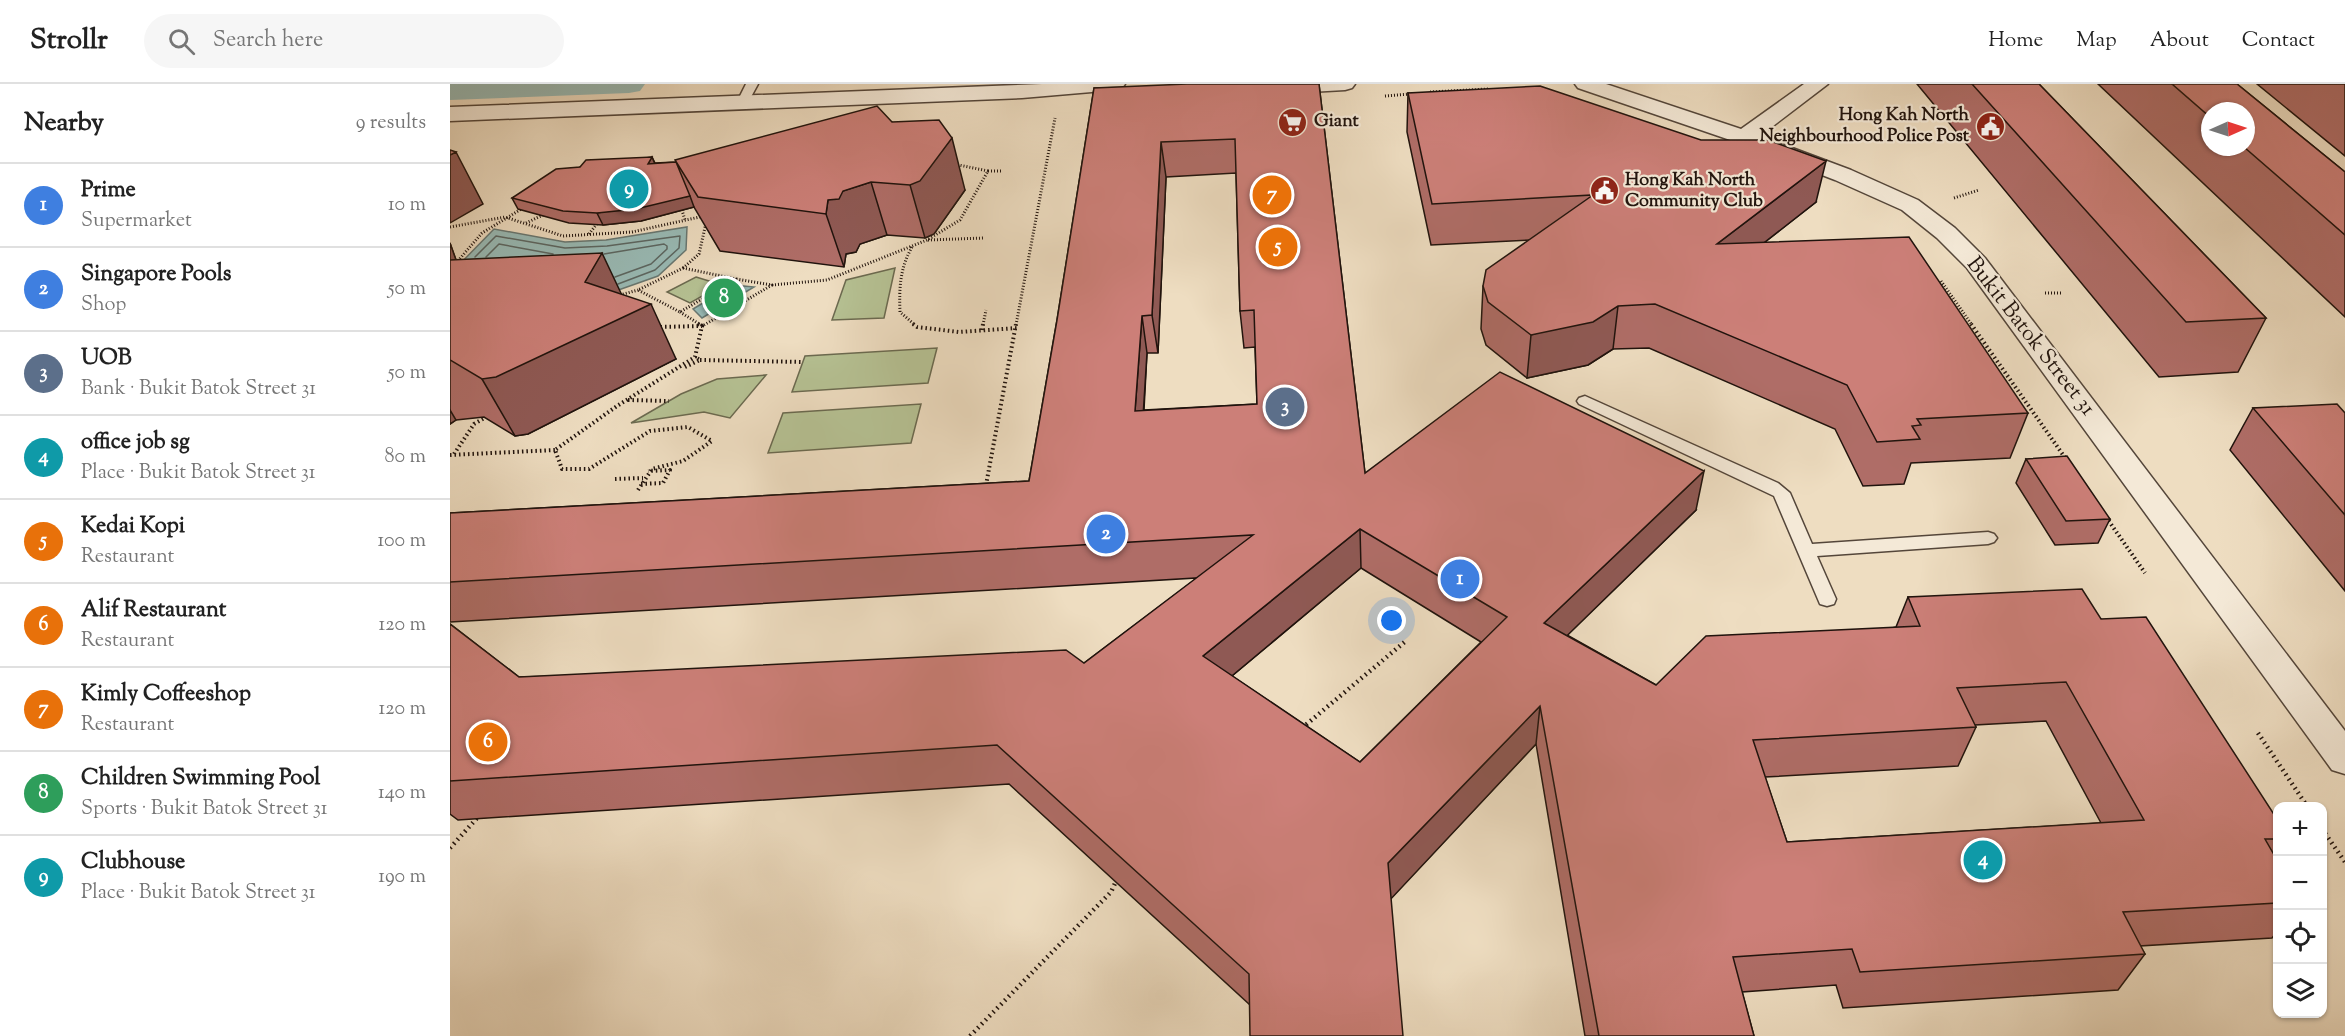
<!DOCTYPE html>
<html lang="en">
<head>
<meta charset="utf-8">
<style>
  body { margin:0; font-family:"Sorts Mill Goudy",serif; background:#f6f6f6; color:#222 }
  .controls { position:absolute; right:18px; bottom:18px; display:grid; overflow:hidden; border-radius:12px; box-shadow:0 2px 4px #0004 }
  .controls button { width:54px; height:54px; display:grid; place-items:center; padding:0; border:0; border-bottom:2px solid #e0e0e0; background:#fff; color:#222; font:30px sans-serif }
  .compass { position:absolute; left:1751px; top:18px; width:54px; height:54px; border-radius:50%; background:#fff; box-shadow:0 2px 4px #0004; rotate:87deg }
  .you { position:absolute; left:942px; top:537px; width:21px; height:21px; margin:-15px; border:4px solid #fff; border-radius:50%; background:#1a73e8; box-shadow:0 0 0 9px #1a73e833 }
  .badge { display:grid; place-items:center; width:39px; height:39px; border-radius:50%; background:#db2777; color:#fff; font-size:20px; font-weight:700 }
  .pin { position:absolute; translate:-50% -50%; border:3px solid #fff; box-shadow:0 2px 6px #0006 }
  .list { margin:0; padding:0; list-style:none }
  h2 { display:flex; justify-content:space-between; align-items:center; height:78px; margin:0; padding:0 24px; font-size:26px }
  h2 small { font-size:20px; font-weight:400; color:#767676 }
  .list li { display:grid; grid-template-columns:39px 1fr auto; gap:18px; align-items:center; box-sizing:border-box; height:84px; padding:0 24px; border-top:2px solid #e0e0e0 }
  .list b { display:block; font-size:22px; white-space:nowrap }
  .list p { margin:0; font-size:20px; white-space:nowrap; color:#767676 }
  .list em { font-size:20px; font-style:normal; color:#767676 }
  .icon { flex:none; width:33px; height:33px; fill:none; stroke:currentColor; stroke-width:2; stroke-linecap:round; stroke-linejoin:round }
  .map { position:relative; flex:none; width:1895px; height:952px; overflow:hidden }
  header { display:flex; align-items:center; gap:36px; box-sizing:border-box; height:84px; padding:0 30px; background:#fff; border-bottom:2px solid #e0e0e0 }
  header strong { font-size:28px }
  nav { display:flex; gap:33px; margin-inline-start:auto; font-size:21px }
  .search { width:420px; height:54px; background:#f6f6f6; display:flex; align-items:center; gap:15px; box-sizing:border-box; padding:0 21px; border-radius:33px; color:#767676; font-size:22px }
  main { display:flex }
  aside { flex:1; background:#fff }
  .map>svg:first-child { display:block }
  .green { fill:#b6c294; stroke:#6b6a50; stroke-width:1.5 }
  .water { fill:#99bbb6; stroke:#697872; stroke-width:1.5 }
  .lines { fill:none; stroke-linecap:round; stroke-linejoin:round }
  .shore { stroke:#5c6762; stroke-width:1.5 }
  .canal { fill:#99bbb6; fill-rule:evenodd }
  .service-casing { stroke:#54463a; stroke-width:3 }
  .minor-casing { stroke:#54463a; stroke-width:3 }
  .path-far2 { stroke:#20130d; stroke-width:3; stroke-dasharray:1 2; stroke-linecap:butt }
  .path-far1 { stroke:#20130d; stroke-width:4; stroke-dasharray:1.5 3; stroke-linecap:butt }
  .path { stroke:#20130d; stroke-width:4.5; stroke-dasharray:1.5 4; stroke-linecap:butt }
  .service { fill:#f4e9d7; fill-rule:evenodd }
  .minor { fill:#f4e9d7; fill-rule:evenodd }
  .wall { fill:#af6d67; stroke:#20130d; stroke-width:1.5; fill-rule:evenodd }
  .shaded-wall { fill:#8f5954; stroke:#20130d; stroke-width:1.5 }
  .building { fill:#cc7f78; stroke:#20130d; stroke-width:1.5; fill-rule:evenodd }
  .labels { text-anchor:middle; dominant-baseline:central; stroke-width:4.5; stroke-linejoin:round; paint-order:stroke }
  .far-poi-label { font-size:18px; font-weight:bold; fill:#20130d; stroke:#f4e9d7; text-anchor:start }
  .street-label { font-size:22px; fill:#20130d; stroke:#f4e9d7 }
</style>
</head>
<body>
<header>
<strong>Strollr</strong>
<div class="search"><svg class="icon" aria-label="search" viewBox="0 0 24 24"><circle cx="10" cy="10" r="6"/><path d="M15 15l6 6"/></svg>Search here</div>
<nav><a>Home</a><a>Map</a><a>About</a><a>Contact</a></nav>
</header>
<main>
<aside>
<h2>Nearby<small>9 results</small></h2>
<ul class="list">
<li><span class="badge" style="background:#3f7fe0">1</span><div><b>Prime</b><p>Supermarket</p></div><em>10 m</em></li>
<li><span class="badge" style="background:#3f7fe0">2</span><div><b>Singapore Pools</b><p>Shop</p></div><em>50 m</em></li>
<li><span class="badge" style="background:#5c6f8a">3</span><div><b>UOB</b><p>Bank · Bukit Batok Street 31</p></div><em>50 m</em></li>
<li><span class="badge" style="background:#0f9aa8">4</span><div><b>office job sg</b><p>Place · Bukit Batok Street 31</p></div><em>80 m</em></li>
<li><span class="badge" style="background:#e8710a">5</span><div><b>Kedai Kopi</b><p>Restaurant</p></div><em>100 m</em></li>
<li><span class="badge" style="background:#e8710a">6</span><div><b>Alif Restaurant</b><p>Restaurant</p></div><em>120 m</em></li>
<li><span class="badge" style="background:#e8710a">7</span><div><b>Kimly Coffeeshop</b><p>Restaurant</p></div><em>120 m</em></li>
<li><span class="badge" style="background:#2e9e5b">8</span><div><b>Children Swimming Pool</b><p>Sports · Bukit Batok Street 31</p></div><em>140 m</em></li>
<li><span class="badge" style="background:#0f9aa8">9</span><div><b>Clubhouse</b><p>Place · Bukit Batok Street 31</p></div><em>190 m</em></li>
</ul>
</aside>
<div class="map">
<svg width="1895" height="952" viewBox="0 0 1895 952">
  <rect width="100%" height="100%" fill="#eeddc1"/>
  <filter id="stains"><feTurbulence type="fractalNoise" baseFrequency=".00333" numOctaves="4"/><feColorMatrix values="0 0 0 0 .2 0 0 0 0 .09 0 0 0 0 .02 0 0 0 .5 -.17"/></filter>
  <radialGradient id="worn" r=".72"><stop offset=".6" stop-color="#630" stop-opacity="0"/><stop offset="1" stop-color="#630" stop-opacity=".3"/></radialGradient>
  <path class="green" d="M445,184L434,234L382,236L396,196Z
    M246,193L272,201L240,219L217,208Z
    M487,264L478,299L342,308L355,272Z
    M316,291L280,334L254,328L181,339L231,310L267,295Z
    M471,320L461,359L318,369L333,329Z"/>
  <path class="water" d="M237,143L236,166L208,192L143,215L1,189L44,145L115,158L156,156Z
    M283,201L304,203L252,234L243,225Z"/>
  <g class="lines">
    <path class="shore" d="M154,170L214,160L217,162V165L201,180L165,193
      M25,173L46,152L115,164L157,162L230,152L229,164L205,186L168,200
      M36,173L49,160L103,170"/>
    <path class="canal" d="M0,0H195L190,7L179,9L0,16Z"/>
    <defs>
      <path id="service" d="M296,0H308L296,22H288L286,20Z
        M1135,312L1328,399L1340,409L1362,460L1538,448L1544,450L1547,454L1544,458L1538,460L1367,472L1386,515L1384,520L1377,522L1370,520L1324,412L1129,320L1127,317L1129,314Z"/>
      <path id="minor" d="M592,0H675L672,4L665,6L572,14L0,37V23Z
        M816,0H905L902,4L895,6L824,10L817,8L813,4Z
        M1125,0H1156L1291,45L1354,0H1378L1310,52L1401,86L1468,116L1505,144L1535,174L1895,647V690L1882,686L1517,184L1487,154L1452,126L1385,96L1286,58L1128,4Z"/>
    </defs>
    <use href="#service" class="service-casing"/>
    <use href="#minor" class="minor-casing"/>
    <path class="path-far2" d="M980,8L1038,5
      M935,12L960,10
      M538,87H553
      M1504,114L1529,106
      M231,123L235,136
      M76,139L95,130
      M0,143L55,133L113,152L182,148L254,132
      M139,150L149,137
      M478,156L534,154
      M462,163C450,184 449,204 450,228L465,241
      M233,184L286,195L230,228L188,206Z
      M233,184L249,170L256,139
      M0,186L32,149L73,124
      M1491,197L1522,241
      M322,201L377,196L477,156L510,136L538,87L504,80
      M1595,209H1612
      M170,211L188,206
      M230,228L251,241
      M254,241L322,201L286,195
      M533,241L536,226
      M566,241L605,34"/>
    <path class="path-far1" d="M248,240L252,242L256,240
      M463,240L467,243L509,248L567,244
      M1521,240L1616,375
      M532,246L533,240
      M250,276L353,278
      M235,283L250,276L245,273
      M178,316L219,317
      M4,370L24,340L38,332
      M0,371L105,366
      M165,395L193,394
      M191,400L213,399L220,386L198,387
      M536,401L566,240
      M188,406L202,385L233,377L262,357L238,343L200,347L139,385H112L105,366L167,322L245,273L252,242L208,243
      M1656,433L1695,489"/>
    <path class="path" d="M852,644L957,556
      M1808,649L1857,722
      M1872,745L1895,778
      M0,764L28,733
      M520,952L661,808L667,795"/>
    <use href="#service" class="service"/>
    <use href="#minor" class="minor"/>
  </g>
  <path class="wall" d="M869,0L915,389L1246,426L1117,551L1206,601L1446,543L1458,513L1651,535L1827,735V769L1825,772L1827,776V848L1822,854L1690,862L1695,870L1668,906L1393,924L1386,901L1292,908L1304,952H1135L1086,660L941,814L799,920L559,700L8,736L0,730V540L69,593L634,579L747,494L0,538V429L579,397L607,236L644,4ZM786,89L790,227L794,264L805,263L807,320L694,326L697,269H708L716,93ZM911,484L1031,558L910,678L782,592ZM1596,637L1651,739L1337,758L1315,693L1508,682L1526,643L1525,641Z
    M1467,0H1589L1816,234L1788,288L1709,293Z
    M1648,0H1787L1895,88V233ZM1760,27L1796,63H1760Z
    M1807,0H1895V72Z
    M958,9L1366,118L1315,158L1578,329L1560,374L1461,379L1454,400L1413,402L1385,345L1199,264L1163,265L1138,281L1077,294L1036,261L1031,245L1033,202L1080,156L981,161L957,48Z
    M442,38L515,106L484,150L475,154L437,151L410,160L406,168L396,170L394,183L270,167L244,123L191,137L153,141L119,139L68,125L62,114L130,83L202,73L205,79L226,78Z
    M0,159L6,176L171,210L226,275L78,350L65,352L34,333L6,336L0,340Z
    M1803,324L1895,329V507L1780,366Z
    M1576,375L1660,435L1648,459L1605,461L1566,399Z"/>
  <path class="shaded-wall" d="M502,54L515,106L484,150L475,154L460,101Z
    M711,58L716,93L708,269L702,231Z
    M6,68L33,120L0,139V71Z
    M202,73L207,85L198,80Z
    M1376,77L1366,118L1259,202L1267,160Z
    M421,98L437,151L410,160L406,168L396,170L394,183L376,130L378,116L393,107Z
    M240,112L244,123L191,137L153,141L147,129Z
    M0,159L6,176L0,177Z
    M152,169L178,224L201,220L226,275L78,350L65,352L32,295Z
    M1168,222L1163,265L1138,281L1077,294L1081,251Z
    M692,232L697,269L691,365L685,327Z
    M0,326L6,336L0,340Z
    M1254,387L1246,426L1090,578L1094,539Z
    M910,445L911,484L759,611L753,572Z
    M1090,622L1086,660L939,817L938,779Z"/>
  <path class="building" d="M737,0H869L915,389L1050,288L1254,387L1094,539L1206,601L1256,552L1470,542L1458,513L1632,505L1651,535L1696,533L1827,735V755H1815L1827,776V819L1673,828L1695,870L1410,888L1402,865L1283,873L1304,952H1149L1090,622L938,779L953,952H800L799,890L547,661L0,697V540L69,593L616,566L634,579L803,451L0,498V429L579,397L607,236L644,4ZM785,55L790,227L804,226L807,320L685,327L692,232L702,231L711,58ZM910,445L1057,533L910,678L753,572ZM1616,598L1694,736L1337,758L1303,656L1526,643L1507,604Z
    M1522,0H1589L1816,234L1736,238Z
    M1722,0H1787L1895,88V151L1794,63H1796V27H1760V33Z
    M1090,2L1251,56H1318L1376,77L1267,160L1459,153L1578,329L1467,335L1471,341L1462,342L1470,355L1427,358L1397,301L1205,220L1168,222L1143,238L1081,251L1038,218L1033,202L1036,186L1143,111L982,120L958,9Z
    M427,22L442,38L489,36L502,54L470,97L460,101L421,98L393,107L389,115L378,116L376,130L248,113L225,76Z
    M0,66L6,68L0,71Z
    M202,73L198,80L226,78L240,112L186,125L147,129L113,127L62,114L106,85L130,83L136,76Z
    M152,169L135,198L201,220L46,293L32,295L0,276V176Z
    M1887,320L1895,329V431L1803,324Z
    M1617,372L1660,435L1616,437L1576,375Z"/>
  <defs>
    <symbol id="supermarket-disc" viewBox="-11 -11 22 22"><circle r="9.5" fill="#8f2418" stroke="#f4e9d7"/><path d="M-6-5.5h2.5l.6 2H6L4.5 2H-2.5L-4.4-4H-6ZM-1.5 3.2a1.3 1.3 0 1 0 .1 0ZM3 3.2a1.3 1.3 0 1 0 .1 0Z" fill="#fff"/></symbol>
    <symbol id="civic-disc" viewBox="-11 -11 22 22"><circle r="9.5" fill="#8f2418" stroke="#f4e9d7"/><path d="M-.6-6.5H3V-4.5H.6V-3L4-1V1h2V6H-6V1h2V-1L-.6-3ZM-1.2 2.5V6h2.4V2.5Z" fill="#fff"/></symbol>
  </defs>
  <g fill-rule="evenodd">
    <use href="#supermarket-disc" x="826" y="22" width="33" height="33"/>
    <use href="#civic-disc" x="1524" y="26" width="33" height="33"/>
    <use href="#civic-disc" x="1138" y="90" width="33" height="33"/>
  </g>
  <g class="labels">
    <g class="far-poi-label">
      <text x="1519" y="32" text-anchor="end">Hong Kah North<tspan x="1519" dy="21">Neighbourhood Police Post</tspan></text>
      <text x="864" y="38">Giant</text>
      <text x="1175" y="97">Hong Kah North<tspan x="1175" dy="21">Community Club</tspan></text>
    </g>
    <g class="street-label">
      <text transform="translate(1580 253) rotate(52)">Bukit Batok Street 31</text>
    </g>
  </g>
  <rect width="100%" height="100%" filter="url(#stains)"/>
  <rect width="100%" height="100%" fill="url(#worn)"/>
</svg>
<div class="controls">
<button>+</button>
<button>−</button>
<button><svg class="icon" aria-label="locate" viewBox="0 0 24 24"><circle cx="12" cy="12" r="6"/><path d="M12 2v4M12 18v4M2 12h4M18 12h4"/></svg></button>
<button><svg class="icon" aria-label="layers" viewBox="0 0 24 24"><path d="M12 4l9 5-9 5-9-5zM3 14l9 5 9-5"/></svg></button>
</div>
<svg class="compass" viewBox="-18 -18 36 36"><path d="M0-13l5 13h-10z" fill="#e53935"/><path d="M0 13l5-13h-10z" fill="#767676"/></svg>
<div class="you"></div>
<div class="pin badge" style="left:1010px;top:495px;background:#3f7fe0">1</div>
<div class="pin badge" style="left:656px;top:450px;background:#3f7fe0">2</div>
<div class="pin badge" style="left:835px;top:323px;background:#5c6f8a">3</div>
<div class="pin badge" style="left:1533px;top:776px;background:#0f9aa8">4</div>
<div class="pin badge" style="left:828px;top:163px;background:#e8710a">5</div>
<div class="pin badge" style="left:38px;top:658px;background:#e8710a">6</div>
<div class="pin badge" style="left:822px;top:111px;background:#e8710a">7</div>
<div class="pin badge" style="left:274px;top:214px;background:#2e9e5b">8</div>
<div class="pin badge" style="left:179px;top:105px;background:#0f9aa8">9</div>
</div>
</main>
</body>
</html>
